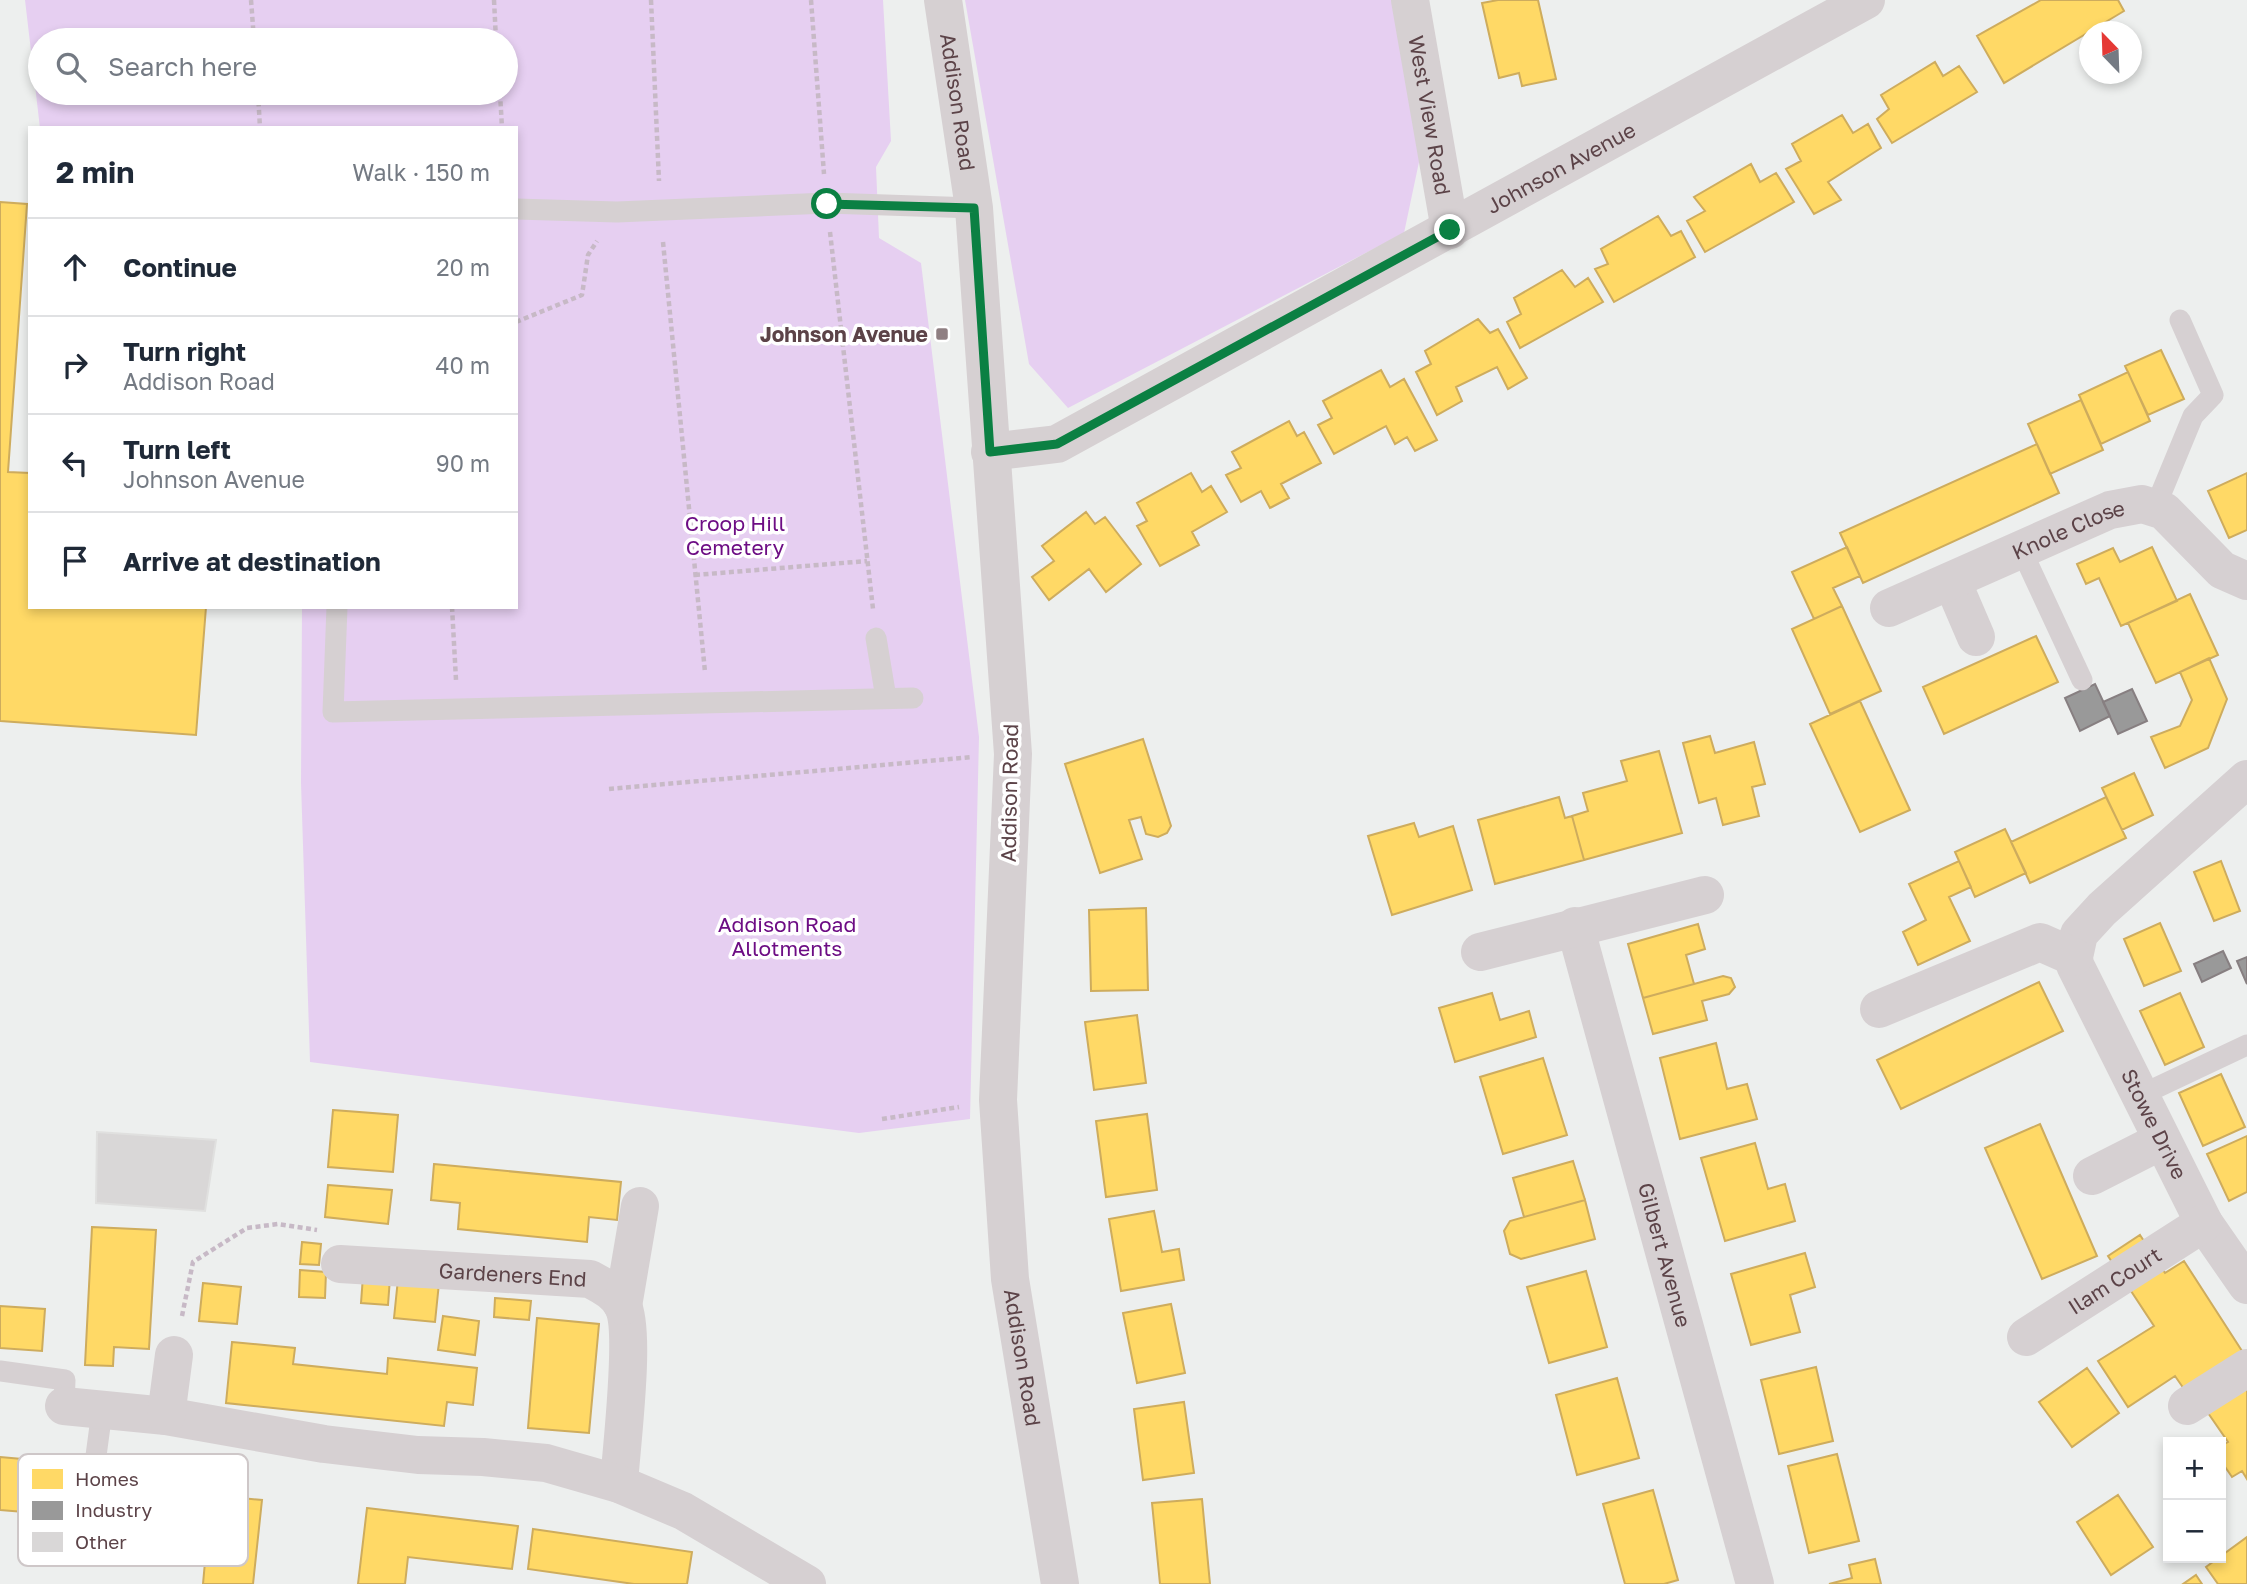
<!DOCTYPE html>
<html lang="en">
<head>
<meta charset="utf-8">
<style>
  body { margin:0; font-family:"Golos Text",sans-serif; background:#f6f6f7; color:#1f2937 }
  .controls { position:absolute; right:21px; bottom:21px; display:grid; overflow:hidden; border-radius:0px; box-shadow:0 4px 10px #0003 }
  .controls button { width:63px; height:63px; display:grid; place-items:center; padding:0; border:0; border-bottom:2px solid #e0e1e3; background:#fff; color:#1f2937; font:35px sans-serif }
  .compass { position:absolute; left:2079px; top:21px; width:63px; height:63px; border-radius:50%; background:#fff; box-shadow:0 4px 10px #0003; rotate:337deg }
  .stop { position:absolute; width:21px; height:21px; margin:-16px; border:5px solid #0b8043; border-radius:50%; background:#fff }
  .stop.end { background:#0b8043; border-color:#fff; box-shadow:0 2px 7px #0008 }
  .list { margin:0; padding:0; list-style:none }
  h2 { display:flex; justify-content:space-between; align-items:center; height:91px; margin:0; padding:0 28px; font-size:30px }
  h2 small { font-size:23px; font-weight:400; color:#747a83 }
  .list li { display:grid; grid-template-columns:46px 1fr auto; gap:21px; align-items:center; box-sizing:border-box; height:98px; padding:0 28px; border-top:2px solid #e0e1e3 }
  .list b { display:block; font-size:26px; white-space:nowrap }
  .list p { margin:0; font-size:23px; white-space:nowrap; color:#747a83 }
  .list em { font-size:23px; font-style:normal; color:#747a83 }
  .icon { flex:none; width:38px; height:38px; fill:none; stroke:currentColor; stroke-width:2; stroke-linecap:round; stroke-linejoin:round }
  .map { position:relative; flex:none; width:2247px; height:1584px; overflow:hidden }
  .search { position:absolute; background:#fff; box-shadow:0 4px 10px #0003; left:28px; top:28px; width:490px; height:77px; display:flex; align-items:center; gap:18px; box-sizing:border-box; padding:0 24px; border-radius:38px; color:#747a83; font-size:26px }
  .panel { position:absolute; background:#fff; box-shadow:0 4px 10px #0003; left:28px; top:126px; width:490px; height:483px; border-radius:0px }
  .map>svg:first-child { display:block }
  .green { fill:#e6cff1; fill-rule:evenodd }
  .homes { fill:#ffd966; stroke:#ceac5d; stroke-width:2 }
  .industry { fill:#999; stroke:#877f81; stroke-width:2 }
  .building { fill:#d9d7d7; stroke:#e0e0df; stroke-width:2 }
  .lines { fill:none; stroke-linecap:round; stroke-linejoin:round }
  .path { stroke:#c7b9c6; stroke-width:4.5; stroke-dasharray:5 3.5; stroke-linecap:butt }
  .service { stroke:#d6d0d2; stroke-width:21 }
  .minor { stroke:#d6d0d2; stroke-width:38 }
  .tertiary { stroke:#d6d0d2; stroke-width:38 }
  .route { stroke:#0b8043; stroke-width:9 }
  .poi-dot { fill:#8f7f82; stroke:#fff; stroke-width:2.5 }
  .labels { text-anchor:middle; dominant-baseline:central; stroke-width:7; stroke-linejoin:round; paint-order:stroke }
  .street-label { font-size:21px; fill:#5c4348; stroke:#fff }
  .poi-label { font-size:21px; font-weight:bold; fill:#5c4348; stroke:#fff; text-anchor:end }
  .park-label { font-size:21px; fill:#6d0d84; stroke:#fff }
  .key { fill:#fff; stroke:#cec7c8; stroke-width:2 }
  .key-label { font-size:19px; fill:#5c4348 }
</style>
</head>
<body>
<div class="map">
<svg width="2247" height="1584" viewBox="0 0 2247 1584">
  <rect width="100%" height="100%" fill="#edefee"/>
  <path class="green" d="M25,0H883L891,141L876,167L879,238L921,263L979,737L970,1119L859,1133L310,1062L301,783L302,607H516V128H40ZM40,40H506V93H40Z
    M965,0H1394L1423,143L1404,233L1068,408L1029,364Z"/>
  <path class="homes" d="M1498,0H1538L1556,79L1522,86L1519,73L1499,78L1482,3Z
    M2041,0H2118L2124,11L2004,83L1977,36Z
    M1935,62L1943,76L1959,66L1977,92L1892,143L1877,119L1889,109L1881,95Z
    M1842,115L1853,133L1868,124L1881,148L1828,182L1841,200L1814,214L1786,169L1801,161L1792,144Z
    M1751,164L1760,182L1776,173L1794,202L1705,252L1687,221L1705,211L1694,197Z
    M0,202L27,204L8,472L30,473V607H206L196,735L0,721Z
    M1658,216L1671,236L1681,231L1695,257L1614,302L1595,269L1608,264L1601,249Z
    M1562,270L1575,287L1588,278L1603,302L1520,348L1507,322L1521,314L1514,298Z
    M1478,319L1490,333L1498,329L1527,378L1508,389L1497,367L1456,387L1462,401L1437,415L1416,372L1431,364L1425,351Z
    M2161,350L2184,399L2148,415L2125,366Z
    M1381,370L1390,387L1404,379L1437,440L1415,451L1407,437L1395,444L1386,426L1334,454L1318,425L1332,418L1323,401Z
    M2128,372L2150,421L2101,444L2079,395Z
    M2081,400L2103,450L2050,474L2028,424Z
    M1289,421L1297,436L1304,432L1321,463L1281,484L1289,498L1270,508L1261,491L1241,502L1226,475L1241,468L1232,452Z
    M2037,444L2059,493L1863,583L1840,533Z
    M1191,473L1202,492L1211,486L1227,512L1192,532L1199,545L1160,566L1137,526L1147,521L1137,503Z
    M2247,473V530L2229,538L2208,491Z
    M1086,512L1095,524L1105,517L1141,564L1106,592L1089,569L1049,600L1032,577L1054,561L1042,546Z
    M1847,547L1860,576L1833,588L1842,606L1814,619L1792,572Z
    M2152,547L2177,601L2121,626L2099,578L2086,584L2077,564L2113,548L2120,562Z
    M2190,594L2218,655L2156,683L2128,623Z
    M1842,606L1881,691L1830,714L1792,629Z
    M2036,636L2058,682L1944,734L1923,687Z
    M2209,658L2227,699L2208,748L2165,768L2151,737L2180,726L2192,700L2180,672Z
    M1860,701L1910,810L1860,832L1810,724Z
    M1710,736L1715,753L1754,742L1765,784L1752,787L1759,816L1723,825L1716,798L1699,803L1683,743Z
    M1143,739L1171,826L1167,833L1158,837L1146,834L1141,817L1129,820L1142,859L1100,873L1065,764Z
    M1659,751L1682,833L1584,860L1572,816L1588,811L1583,793L1627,781L1621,761Z
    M2134,773L2153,815L2122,830L2102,788Z
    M1559,797L1565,818L1572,816L1584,860L1495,884L1478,820Z
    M2106,797L2126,838L2030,883L2011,842Z
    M1414,823L1419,837L1453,826L1472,890L1392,915L1368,836Z
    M2005,829L2026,873L1975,897L1955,852Z
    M1959,861L1971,887L1949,897L1970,941L1918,965L1903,932L1926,920L1909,884Z
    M2221,861L2240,911L2214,921L2194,872Z
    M1146,908L1148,990L1091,991L1089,910Z
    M2160,923L2181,971L2144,986L2124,939Z
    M1698,924L1705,949L1686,955L1694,984L1643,998L1628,944Z
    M1723,976L1731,978L1735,987L1729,994L1702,1001L1707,1020L1653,1034L1643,998Z
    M2039,982L2063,1031L1901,1109L1877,1060Z
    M1492,993L1500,1020L1529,1011L1536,1037L1455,1062L1439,1008Z
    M2180,993L2204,1047L2165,1065L2140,1011Z
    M1137,1015L1146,1083L1094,1090L1085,1022Z
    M1716,1043L1727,1089L1747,1084L1757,1119L1680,1139L1660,1058Z
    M1543,1058L1567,1135L1503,1154L1480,1077Z
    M2221,1074L2245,1127L2203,1146L2179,1093Z
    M333,1110L398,1115L393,1172L328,1167Z
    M1147,1114L1157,1190L1106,1197L1096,1121Z
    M2040,1124L2097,1256L2042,1279L1985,1148Z
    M2247,1136V1192L2229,1201L2207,1154Z
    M1755,1143L1768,1189L1785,1184L1795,1221L1725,1241L1701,1158Z
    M1573,1161L1585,1200L1524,1217L1513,1178Z
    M434,1164L621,1182L617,1220L589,1217L587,1242L458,1229L460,1203L431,1200Z
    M328,1185L392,1190L388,1224L325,1217Z
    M1585,1200L1595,1239L1521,1259L1510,1254L1504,1231L1510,1221Z
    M1154,1211L1162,1252L1179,1249L1184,1280L1121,1291L1109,1219Z
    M92,1227L156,1230L149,1349L114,1347L113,1366L85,1365Z
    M2140,1235L2165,1273L2184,1261L2242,1351L2184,1389L2175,1376L2128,1407L2098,1361L2154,1326L2108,1256Z
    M302,1242L321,1244L319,1265L300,1264Z
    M1805,1253L1815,1287L1790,1295L1800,1332L1751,1345L1731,1274Z
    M300,1270L326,1272L325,1298L299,1297Z
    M1586,1271L1607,1347L1549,1363L1527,1287Z
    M363,1276L390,1278L388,1305L361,1303Z
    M398,1279L439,1283L435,1322L394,1318Z
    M203,1283L241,1287L237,1324L199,1321Z
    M495,1298L531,1301L529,1320L494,1317Z
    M1171,1304L1185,1373L1137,1383L1123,1313Z
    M0,1306L45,1309L42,1351L0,1348Z
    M443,1316L479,1321L475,1355L438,1350Z
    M537,1318L599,1324L589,1433L528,1428Z
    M232,1342L295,1348L293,1364L387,1374L388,1358L477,1368L473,1405L447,1402L444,1426L226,1403Z
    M1816,1367L1833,1441L1779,1454L1761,1380Z
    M2087,1368L2119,1413L2072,1447L2039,1402Z
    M1617,1378L1639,1458L1577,1475L1556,1395Z
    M2247,1383V1479L2242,1471L2232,1477L2221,1461V1446L2228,1442L2206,1410Z
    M1184,1402L1194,1473L1143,1480L1134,1409Z
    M1837,1454L1859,1541L1809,1553L1788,1466Z
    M0,1457L89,1465L84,1517L0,1510Z
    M114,1485L262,1500L253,1584H203L207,1540L109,1530Z
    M1653,1490L1678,1580L1664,1584H1625L1603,1504Z
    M2118,1495L2153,1547L2111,1575L2077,1522Z
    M1202,1499L1210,1584H1160L1152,1503Z
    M367,1508L518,1526L512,1569L408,1557L405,1584H358Z
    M533,1529L692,1552L687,1584H634L528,1569Z
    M2247,1537V1584H2218L2206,1567Z
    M1875,1559L1881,1584H1829L1852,1578L1849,1565Z
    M2196,1575L2202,1584H2183Z"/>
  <path class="industry" d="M2095,684L2110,716L2080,731L2065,698Z
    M2132,689L2147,721L2118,734L2103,702Z
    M2223,951L2231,968L2202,982L2194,964Z
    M2247,957V984L2237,961Z"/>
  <path class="building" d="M97,1132L216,1140L205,1211L96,1203Z"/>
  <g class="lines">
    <path class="path" d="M251,0L254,40
      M494,0L496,40
      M651,0L659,181
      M811,0L824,174
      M258,93L260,128
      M500,93L502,128
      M830,232L873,609
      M663,242L705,672
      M516,322L582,295L588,255L597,241
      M695,575L867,561
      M452,607L456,680
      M609,789L973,757
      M882,1119L959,1107
      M182,1316L193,1262L247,1228L278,1224L317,1230"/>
    <path class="service" d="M516,209L617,212L827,203L974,208
      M2155,508L2193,416L2213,395L2180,320
      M2021,549L2082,680
      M337,607L333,712L913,698
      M876,638L886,698
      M2141,1095L2247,1045
      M0,1371L65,1380L64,1406
      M85,1538L102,1411"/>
    <g class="minor">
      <path id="s1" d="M1410,0L1450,230"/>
      <path id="s2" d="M990,452L1057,444L1866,0"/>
      <path d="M1952,581L1976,637"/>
      <path id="s3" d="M1889,608L2110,510L2142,504L2164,511L2222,570L2247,581"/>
      <path id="s4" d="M2247,779L2102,909L2079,934L2074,957L2075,965L2204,1223L2247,1285"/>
      <path id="s5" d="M1575,926L1755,1584"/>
      <path d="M1480,952L1705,895"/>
      <path d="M1879,1009L2040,942L2074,957"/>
      <path d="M2092,1176L2161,1141"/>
      <path id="s6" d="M340,1264L590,1279C603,1286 616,1292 623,1306C636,1333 621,1449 619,1484"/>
      <path d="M623,1306L640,1206"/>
      <path id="s7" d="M2026,1337L2204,1223"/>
      <path d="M64,1406L166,1416L324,1444L418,1455L483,1457L546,1463L619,1484L683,1511L807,1584"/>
      <path d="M2187,1406L2247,1368"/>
      <path d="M166,1416L174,1355"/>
    </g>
    <path class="tertiary" id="s8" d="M943,0L974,208L1013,754L998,1100L1010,1279L1060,1584"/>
  </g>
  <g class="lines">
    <path class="route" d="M827,204L974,208L990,452L1057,444L1450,230"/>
  </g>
  <rect class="poi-dot" x="935" y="327" width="14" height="14" rx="3.5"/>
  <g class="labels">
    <g class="street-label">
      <text stroke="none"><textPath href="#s8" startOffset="103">Addison Road</textPath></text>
      <text stroke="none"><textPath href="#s1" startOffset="117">West View Road</textPath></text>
      <text stroke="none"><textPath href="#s2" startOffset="642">Johnson Avenue</textPath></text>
      <text stroke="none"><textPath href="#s3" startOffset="196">Knole Close</textPath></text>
      <text transform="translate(1009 793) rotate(-89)">Addison Road</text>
      <text stroke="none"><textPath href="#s4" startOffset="438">Stowe Drive</textPath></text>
      <text stroke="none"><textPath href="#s5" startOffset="341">Gilbert Avenue</textPath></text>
      <text stroke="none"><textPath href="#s6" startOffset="173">Gardeners End</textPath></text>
      <text stroke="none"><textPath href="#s7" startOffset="105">Ilam Court</textPath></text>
      <text stroke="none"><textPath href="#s8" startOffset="1363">Addison Road</textPath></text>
    </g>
    <g class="poi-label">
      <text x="928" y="334">Johnson Avenue</text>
    </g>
    <g class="park-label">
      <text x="735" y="523">Croop Hill<tspan x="735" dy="24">Cemetery</tspan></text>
      <text x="787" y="924">Addison Road<tspan x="787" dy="24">Allotments</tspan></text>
    </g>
  </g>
  <rect x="18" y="1454" width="230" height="112" rx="10" class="key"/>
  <rect x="32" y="1469" width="31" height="20" fill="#ffd966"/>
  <rect x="32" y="1501" width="31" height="19" fill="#999"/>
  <rect x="32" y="1532" width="31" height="20" fill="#d9d7d7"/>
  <g class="key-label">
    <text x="75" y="1486">Homes</text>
    <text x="75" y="1517">Industry</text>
    <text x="75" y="1549">Other</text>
  </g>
</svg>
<div class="controls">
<button>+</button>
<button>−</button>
</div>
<svg class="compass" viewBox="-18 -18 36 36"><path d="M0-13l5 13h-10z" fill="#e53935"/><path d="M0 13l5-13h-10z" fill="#747a83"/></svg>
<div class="stop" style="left:827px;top:204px"></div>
<div class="stop end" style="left:1450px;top:230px"></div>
<div class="search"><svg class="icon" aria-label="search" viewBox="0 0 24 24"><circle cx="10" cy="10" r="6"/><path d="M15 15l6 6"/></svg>Search here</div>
<section class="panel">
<h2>2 min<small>Walk · 150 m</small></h2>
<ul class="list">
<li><svg class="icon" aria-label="ahead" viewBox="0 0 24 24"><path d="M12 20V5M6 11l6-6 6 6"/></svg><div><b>Continue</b></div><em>20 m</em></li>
<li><svg class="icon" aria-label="right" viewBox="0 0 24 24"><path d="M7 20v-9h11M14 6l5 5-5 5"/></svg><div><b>Turn right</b><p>Addison Road</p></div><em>40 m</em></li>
<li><svg class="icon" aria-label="left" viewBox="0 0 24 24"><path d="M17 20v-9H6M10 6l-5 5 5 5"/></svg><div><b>Turn left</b><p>Johnson Avenue</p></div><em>90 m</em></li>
<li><svg class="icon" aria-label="arrive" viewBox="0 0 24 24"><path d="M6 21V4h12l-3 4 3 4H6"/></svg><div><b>Arrive at destination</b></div></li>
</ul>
</section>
</div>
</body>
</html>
